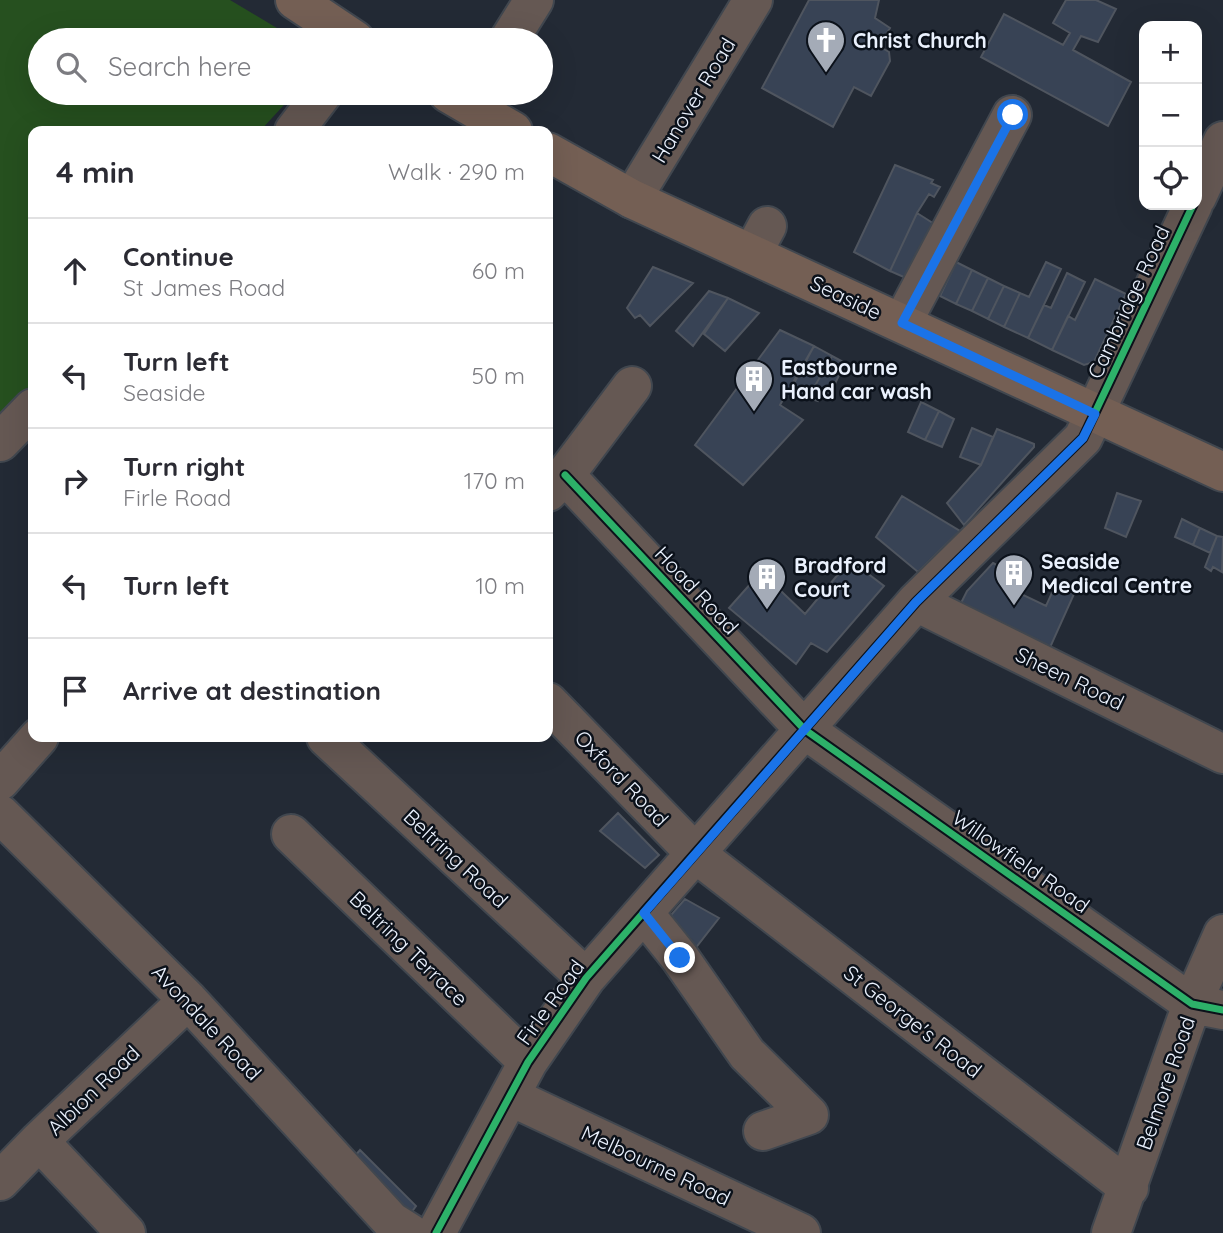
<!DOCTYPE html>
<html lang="en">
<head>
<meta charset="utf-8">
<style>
  body { margin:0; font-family:Quicksand,sans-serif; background:#f2f2f3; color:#2b2b33 }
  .controls { position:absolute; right:21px; top:21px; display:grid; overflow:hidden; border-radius:14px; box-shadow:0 7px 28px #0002 }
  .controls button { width:63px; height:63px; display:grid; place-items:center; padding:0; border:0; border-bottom:2px solid #e1e1e2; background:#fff; color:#2b2b33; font:35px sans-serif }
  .stop { position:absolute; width:21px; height:21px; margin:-16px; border:5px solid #1a73e8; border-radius:50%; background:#fff }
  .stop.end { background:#1a73e8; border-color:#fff; box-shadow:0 2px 7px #0008 }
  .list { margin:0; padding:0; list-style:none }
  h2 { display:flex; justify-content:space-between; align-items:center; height:91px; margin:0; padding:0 28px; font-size:30px }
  h2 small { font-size:23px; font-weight:400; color:#7c7c81 }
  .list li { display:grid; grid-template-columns:46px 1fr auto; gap:21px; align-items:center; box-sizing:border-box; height:105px; padding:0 28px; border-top:2px solid #e1e1e2 }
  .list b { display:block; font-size:26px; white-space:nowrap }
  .list p { margin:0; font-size:23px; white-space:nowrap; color:#7c7c81 }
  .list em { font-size:23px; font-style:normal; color:#7c7c81 }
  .icon { flex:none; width:38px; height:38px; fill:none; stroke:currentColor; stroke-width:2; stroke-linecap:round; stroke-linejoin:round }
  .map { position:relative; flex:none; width:1223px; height:1233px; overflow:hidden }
  .search { position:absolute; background:#fff; box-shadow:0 7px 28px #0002; left:28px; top:28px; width:525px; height:77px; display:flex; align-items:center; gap:18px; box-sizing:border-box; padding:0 24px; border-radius:38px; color:#7c7c81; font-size:26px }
  .panel { position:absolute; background:#fff; box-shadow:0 7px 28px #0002; left:28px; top:126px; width:525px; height:616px; border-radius:14px }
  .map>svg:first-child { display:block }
  .green { fill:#26501f }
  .building { fill:#384355; stroke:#4f555f; stroke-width:2 }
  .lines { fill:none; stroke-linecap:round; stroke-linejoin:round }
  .minor-casing { stroke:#41474f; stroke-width:42 }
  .major-casing { stroke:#41474f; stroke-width:42 }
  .minor { stroke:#655853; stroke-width:38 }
  .major { stroke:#745f54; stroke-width:38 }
  .cycleway-casing { stroke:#0b111a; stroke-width:11 }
  .cycleway { stroke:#2db169; stroke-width:7 }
  .route { stroke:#1a73e8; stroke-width:9 }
  .labels { text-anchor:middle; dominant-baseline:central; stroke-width:5; stroke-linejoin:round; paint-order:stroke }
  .poi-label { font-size:21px; font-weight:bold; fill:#eaf1fd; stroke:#0b111a; text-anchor:start }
  .street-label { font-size:21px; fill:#eaf1fd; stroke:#0b111a }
</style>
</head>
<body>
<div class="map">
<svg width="1223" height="1233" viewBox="0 0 1223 1233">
  <rect width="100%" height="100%" fill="#232a35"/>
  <path class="green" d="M0,0H230L297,40H40V93H295L260,131H33V382L0,419Z"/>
  <path class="building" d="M809,0H879L875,18L890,28L879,46L889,52L890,61L871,96L854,87L833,127L762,88Z
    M1066,0H1096L1116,9L1098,42L1081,36L1073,50L1131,82L1108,126L981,57L1004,14L1063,45L1070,33L1053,23Z
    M895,165L933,180L931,183L940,187L934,197L929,194L917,213L890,271L854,252Z
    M917,213L939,227L906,278L890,271Z
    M956,262L972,270L956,304L940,296Z
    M1046,262L1061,269L1028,338L1004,327L1020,293L1029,297Z
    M653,267L693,283L650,326L640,315L635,318L627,308Z
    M972,270L988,278L972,311L956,304Z
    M1067,273L1085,282L1052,350L1028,338L1044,305L1051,308Z
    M988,278L1004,286L988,319L972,311Z
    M1095,279L1126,294L1094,362L1084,365L1052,350L1068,316L1075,320Z
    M1004,286L1020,293L1004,327L988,319Z
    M709,291L728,298L693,346L676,331Z
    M728,298L759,313L725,351L704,334Z
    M780,330L814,346L780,405L803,420L743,485L695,445Z
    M814,346L832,356L808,398L791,389Z
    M832,356L845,363L830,394L823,390L818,401L808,398Z
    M921,402L939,411L925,440L908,432Z
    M939,411L954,419L942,447L925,440Z
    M972,428L993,437L981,465L960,457Z
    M997,429L1034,444V447L964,525L947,503L981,465Z
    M1117,493L1141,501L1126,537L1105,528Z
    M902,496L960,531L918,572L876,537Z
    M1182,519L1200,528L1193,545L1175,537Z
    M1200,528L1217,536L1210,553L1193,545Z
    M1217,536L1223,537L1222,572L1213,567L1211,571L1205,567Z
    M850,560L884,586L827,652L811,643L796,664L729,608L761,572L805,614Z
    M993,563L1027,581L1021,594L1046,606L1055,586L1074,594L1048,652L958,609L967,591Z
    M618,813L659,855L645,868L600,831Z
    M685,899L719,918L694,950L671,915Z
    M360,1150L416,1206L405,1221L349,1163Z"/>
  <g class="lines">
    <defs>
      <path id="minor" d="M509,40L534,0
        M294,131L323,93
        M1197,197L1223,141
        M632,199L753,0
        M752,254L767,226
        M902,323L1012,115
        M0,442L33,408
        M565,475L804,729L1192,1004L1223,1010
        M548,492L565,475L632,386
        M916,602L1223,754
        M548,702L696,854L1129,1188
        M326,737L586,978
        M0,781L39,737
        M0,814L188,1000L391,1221L410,1233
        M291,834L528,1062
        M644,913L680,958L747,1054L809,1115L763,1131
        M511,1097L801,1233
        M39,1141L126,1233
        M0,1181L39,1141L188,1000
        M436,1233L528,1062L586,978L916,602L1083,438L1193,205
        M1111,1233L1192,1004L1223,934"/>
      <path id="major" d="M295,0L355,40
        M448,93L513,131
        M548,152L632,199L1223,472"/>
    </defs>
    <use href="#minor" class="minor-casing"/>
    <use href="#major" class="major-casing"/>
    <use href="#minor" class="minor"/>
    <use href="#major" class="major"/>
    <defs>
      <path id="cycleway" d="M565,475L804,729L1192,1004L1223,1010
        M436,1233L528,1062L586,978L916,602L1083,438L1193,205"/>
    </defs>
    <use href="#cycleway" class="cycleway-casing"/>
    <use href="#cycleway" class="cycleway"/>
  </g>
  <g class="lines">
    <path class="route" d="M680,958L644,913L916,602L1083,438L1095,414L902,323L1013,115"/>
  </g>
  <defs>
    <symbol id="church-pin" viewBox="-11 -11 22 30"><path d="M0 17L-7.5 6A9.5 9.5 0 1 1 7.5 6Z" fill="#a4abb7" stroke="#0b111a"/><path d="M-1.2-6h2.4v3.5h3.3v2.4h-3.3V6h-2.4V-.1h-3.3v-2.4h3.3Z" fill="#fff"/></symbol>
    <symbol id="building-pin" viewBox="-11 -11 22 30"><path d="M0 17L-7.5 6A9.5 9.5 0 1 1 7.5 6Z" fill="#a4abb7" stroke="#0b111a"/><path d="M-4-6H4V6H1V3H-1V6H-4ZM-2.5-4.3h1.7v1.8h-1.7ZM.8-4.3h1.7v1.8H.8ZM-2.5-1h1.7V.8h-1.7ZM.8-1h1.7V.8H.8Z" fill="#fff"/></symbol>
  </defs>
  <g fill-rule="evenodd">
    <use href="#church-pin" x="804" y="18" width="44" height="60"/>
    <use href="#building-pin" x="732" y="357" width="44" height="60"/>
    <use href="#building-pin" x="992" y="551" width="44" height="60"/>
    <use href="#building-pin" x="745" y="555" width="44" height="60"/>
  </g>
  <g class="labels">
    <g class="poi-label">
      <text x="853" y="40">Christ Church</text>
      <text x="781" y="367">Eastbourne<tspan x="781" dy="24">Hand car wash</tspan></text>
      <text x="1041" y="561">Seaside<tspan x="1041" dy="24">Medical Centre</tspan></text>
      <text x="794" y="565">Bradford<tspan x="794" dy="24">Court</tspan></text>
    </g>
    <g class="street-label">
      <text transform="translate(693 100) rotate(-59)">Hanover Road</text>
      <text transform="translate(846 297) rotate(25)">Seaside</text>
      <text transform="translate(1128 302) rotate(-65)">Cambridge Road</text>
      <text transform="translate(697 590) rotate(47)">Hoad Road</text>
      <text transform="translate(1070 678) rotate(26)">Sheen Road</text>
      <text transform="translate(622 778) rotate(46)">Oxford Road</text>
      <text transform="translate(456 858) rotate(43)">Beltring Road</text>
      <text transform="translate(1021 861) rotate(35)">Willowfield Road</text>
      <text transform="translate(409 948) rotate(44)">Beltring Terrace</text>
      <text transform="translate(550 1002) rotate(-54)">Firle Road</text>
      <text transform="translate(913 1021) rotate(38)">St George's Road</text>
      <text transform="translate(207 1022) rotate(47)">Avondale Road</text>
      <text transform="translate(1165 1083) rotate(-71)">Belmore Road</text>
      <text transform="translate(93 1090) rotate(-44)">Albion Road</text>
      <text transform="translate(656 1165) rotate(25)">Melbourne Road</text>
    </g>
  </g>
</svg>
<div class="controls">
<button>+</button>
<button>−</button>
<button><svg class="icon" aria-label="locate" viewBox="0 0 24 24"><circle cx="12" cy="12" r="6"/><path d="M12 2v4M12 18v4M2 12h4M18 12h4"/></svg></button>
</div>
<div class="stop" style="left:1013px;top:115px"></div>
<div class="stop end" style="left:680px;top:958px"></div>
<div class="search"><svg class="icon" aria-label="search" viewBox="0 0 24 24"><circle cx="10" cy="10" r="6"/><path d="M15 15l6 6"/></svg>Search here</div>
<section class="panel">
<h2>4 min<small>Walk · 290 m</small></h2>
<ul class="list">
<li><svg class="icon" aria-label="ahead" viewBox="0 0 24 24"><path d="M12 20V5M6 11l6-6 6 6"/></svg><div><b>Continue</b><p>St James Road</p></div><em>60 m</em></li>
<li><svg class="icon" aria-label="left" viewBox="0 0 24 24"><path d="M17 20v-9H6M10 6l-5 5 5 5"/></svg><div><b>Turn left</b><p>Seaside</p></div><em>50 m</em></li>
<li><svg class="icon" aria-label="right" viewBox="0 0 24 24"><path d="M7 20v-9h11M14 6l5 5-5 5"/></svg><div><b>Turn right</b><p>Firle Road</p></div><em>170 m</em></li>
<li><svg class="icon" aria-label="left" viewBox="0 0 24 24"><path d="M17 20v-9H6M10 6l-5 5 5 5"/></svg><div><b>Turn left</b></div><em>10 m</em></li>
<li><svg class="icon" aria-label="arrive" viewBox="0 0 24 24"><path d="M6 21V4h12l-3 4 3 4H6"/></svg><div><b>Arrive at destination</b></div></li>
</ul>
</section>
</div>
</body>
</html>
